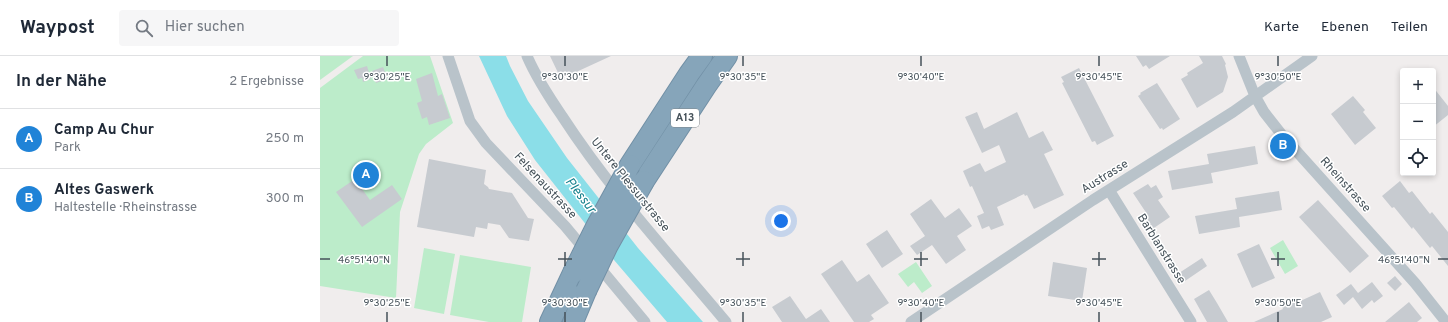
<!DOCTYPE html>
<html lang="de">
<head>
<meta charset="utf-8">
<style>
  body { margin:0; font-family:Overpass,sans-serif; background:#f6f6f7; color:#1f2937 }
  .controls { position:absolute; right:12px; top:12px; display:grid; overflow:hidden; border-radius:4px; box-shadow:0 2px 6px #0003 }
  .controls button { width:36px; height:36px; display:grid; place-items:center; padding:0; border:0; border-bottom:1px solid #e0e1e3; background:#fff; color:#1f2937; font:20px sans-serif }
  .you { position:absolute; left:461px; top:165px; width:14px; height:14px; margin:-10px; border:3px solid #fff; border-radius:50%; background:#1a73e8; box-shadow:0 0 0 6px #1a73e833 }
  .badge { display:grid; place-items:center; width:26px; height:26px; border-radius:50%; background:#2083d7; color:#fff; font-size:13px; font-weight:700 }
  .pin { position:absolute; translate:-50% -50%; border:2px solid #fff; box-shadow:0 1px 4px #0006 }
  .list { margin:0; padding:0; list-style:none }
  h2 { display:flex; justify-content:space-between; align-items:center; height:52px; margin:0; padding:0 16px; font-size:17px }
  h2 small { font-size:13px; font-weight:400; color:#747a83 }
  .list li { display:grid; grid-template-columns:26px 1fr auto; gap:12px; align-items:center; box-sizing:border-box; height:60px; padding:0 16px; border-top:1px solid #e0e1e3 }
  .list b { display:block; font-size:15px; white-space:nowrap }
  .list p { margin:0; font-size:13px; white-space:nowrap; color:#747a83 }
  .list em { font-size:13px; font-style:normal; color:#747a83 }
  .icon { flex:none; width:22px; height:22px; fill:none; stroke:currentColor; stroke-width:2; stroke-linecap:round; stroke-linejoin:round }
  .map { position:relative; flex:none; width:1128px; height:266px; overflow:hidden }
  header { display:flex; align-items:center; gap:24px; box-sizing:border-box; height:56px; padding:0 20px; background:#fff; border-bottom:1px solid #e0e1e3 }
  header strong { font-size:19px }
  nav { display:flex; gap:22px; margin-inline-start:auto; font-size:14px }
  .search { width:280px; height:36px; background:#f6f6f7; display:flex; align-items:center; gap:10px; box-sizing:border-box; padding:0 14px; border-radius:4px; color:#747a83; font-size:15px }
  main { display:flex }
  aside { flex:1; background:#fff }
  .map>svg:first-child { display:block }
  .green { fill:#bcecca }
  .water { fill:#8bdee8 }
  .building { fill:#c7cbd0 }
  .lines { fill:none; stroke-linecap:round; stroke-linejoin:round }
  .highway-casing { stroke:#7290a6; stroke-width:22 }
  .street { stroke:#b9c3ca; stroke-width:11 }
  .highway { stroke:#86a5ba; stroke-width:20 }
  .highway-bridge-casing { stroke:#7290a6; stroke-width:22; stroke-linecap:butt }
  .highway-bridge { stroke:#86a5ba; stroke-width:20 }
  .ticks { fill:none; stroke:#46525a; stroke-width:1.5 }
  .labels { text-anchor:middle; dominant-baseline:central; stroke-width:3; stroke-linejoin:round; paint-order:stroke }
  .shield { fill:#fff; stroke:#7e868c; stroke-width:1 }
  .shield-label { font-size:11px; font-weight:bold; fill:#46525a }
  .street-label { font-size:12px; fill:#46525a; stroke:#fff }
  .water-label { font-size:13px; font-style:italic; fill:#127f8b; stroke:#fff }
  .ticks-label { font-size:10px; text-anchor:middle; fill:#46525a; stroke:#fff; stroke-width:3; stroke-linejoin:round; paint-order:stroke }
</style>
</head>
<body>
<header>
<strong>Waypost</strong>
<div class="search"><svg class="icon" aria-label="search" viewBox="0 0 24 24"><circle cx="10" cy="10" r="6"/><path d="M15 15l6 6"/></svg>Hier suchen</div>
<nav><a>Karte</a><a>Ebenen</a><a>Teilen</a></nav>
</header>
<main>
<aside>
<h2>In der Nähe<small>2 Ergebnisse</small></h2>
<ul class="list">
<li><span class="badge">A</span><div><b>Camp Au Chur</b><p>Park</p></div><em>250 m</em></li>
<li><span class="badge">B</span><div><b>Altes Gaswerk</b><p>Haltestelle · Rheinstrasse</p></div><em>300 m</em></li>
</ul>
</aside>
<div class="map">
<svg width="1128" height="266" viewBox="0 0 1128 266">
  <rect width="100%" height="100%" fill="#f0eded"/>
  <path class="green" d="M0,0H33L0,24Z
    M43,0H110L133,67L106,88L99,98L80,156L76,242L0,230V32Z
    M963,184L978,210L965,218L950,192Z
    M104,192L135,198L124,258L94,252Z
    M140,199L211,211L202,266H169L130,259Z
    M596,206L612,230L602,237L594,226L588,231L578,218Z"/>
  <path class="water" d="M159,0H186L190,10L208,45L247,102L318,192L383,266H347L294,204L215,104L187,60Z"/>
  <path class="building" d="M230,0H291L241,23Z
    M816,0H850L829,13L826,9L823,11Z
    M879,0H902L906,8L905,9L908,21L903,36L877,52L861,23L868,19L867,17L883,7Z
    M47,10L51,23L43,26L42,22L38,23L34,14Z
    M63,11L68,23L56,27L52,15Z
    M759,12L794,80L777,89L775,85L772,86L742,27L744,26L741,21Z
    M112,17L118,40L122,38L130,62L109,69L107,61L102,63L97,47L102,45L96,23Z
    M837,27L860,63L843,74L842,72L840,73L818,40L821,38L820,37Z
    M1113,31L1128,50V59L1113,71Z
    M1033,40L1045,54L1043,56L1056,72L1035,89L1011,58Z
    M657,56L664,73L697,56L709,82L723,75L733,94L724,98L744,139L714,153L707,139L705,140L704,138L677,151L684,169L671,174L669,170L662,173L657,160L664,157L652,130L650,131L643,115L660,107L665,116L686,106L679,89L662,97L645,61Z
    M935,90L938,108L891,117L893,127L852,134L848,115L889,108L887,98Z
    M109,103L166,114L164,128L168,131L169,133L192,137L208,162L214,163L209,185L189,182L180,169L168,167L167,173L156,171L154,181L97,171Z
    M35,123L50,144L72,129L82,143L42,171L16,136Z
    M1080,125L1089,137L1092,135L1110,158L1112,156L1128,176V210L1112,190L1110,192L1093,171L1092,173L1074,151L1072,152L1062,140Z
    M828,128L831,132L836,129L843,141L838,144L850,161L831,174L823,161L827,158L813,137Z
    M959,135L962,154L919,161L920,171L879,178L875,160L917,153L915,142Z
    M611,143L625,162L639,152L652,170L637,180L646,194L626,208L612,189L597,199L590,190L605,180L590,158Z
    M998,144L1049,200L1030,217L979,161Z
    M567,174L583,198L562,212L546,188Z
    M939,188L955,222L932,232L917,198Z
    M882,202L887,210L865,225L859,217Z
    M522,204L537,226L549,218L569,247L551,259L554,263L549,266H534L501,218Z
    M733,206L767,212L762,245L728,240Z
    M1075,220L1082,228L1075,235L1067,227Z
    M1052,226L1063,240L1054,247L1052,244L1042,253L1033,241L1024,249L1016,239L1031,228L1038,237Z
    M889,234L897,247L908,266H887L874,243Z
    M1000,236L1012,261L1001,266H934L963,253L962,251L975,245L976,247Z
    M470,240L486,263L501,253L510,266H462L452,251Z
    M1089,246L1102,262L1097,266H1065Z"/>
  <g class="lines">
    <defs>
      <path id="highway" d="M310,109L369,18L382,0
        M324,125L386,30L407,0
        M230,266L253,217
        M253,266L266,235"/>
    </defs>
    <use href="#highway" class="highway-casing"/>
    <path class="street" d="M128,0L150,65L166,87L245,170L325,266
      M207,0C216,21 229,41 242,60C290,134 350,199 406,266
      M919,0L935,40L944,56L962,79L1095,227L1126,266
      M789,134L871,266
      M591,266L773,144L913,56L992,0"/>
    <use href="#highway" class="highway"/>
    <defs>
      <path id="highway-bridge" d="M253,217L277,169L310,109
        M266,235L288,189L324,125"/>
    </defs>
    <use href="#highway-bridge" class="highway-bridge-casing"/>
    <use href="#highway-bridge" class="highway-bridge"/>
  </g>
  <path class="ticks" d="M67,0V10M245,0V10M423,0V10M601,0V10M779,0V10M958,0V10M245,196V210M423,196V210M601,196V210M779,196V210M958,196V210M0,203H10M238,203H252M416,203H430M594,203H608M772,203H786M951,203H965M1118,203H1128M67,256V266M245,256V266M423,256V266M601,256V266M779,256V266M958,256V266"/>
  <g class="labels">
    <rect class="shield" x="351" y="53" width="28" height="18" rx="3"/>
    <g class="shield-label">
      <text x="365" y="62">A13</text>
    </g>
    <g class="street-label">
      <text transform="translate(785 121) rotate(-32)">Austrasse</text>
      <text transform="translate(310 129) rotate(51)">Untere Plessurstrasse</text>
      <text transform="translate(1025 129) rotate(48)">Rheinstrasse</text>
      <text transform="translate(225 130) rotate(47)">Felsenaustrasse</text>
      <text transform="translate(841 193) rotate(58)">Barblanstrasse</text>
    </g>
    <g class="water-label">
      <text transform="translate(260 140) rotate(52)">Plessur</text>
    </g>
  </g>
  <g class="ticks-label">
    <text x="67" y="24">9°30'25"E</text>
    <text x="245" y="24">9°30'30"E</text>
    <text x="423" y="24">9°30'35"E</text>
    <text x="601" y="24">9°30'40"E</text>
    <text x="779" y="24">9°30'45"E</text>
    <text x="958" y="24">9°30'50"E</text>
    <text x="44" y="207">46°51'40"N</text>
    <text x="1084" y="207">46°51'40"N</text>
    <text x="67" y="250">9°30'25"E</text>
    <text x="245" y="250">9°30'30"E</text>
    <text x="423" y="250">9°30'35"E</text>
    <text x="601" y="250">9°30'40"E</text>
    <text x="779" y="250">9°30'45"E</text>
    <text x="958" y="250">9°30'50"E</text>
  </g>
</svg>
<div class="controls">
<button>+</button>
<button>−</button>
<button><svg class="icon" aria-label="locate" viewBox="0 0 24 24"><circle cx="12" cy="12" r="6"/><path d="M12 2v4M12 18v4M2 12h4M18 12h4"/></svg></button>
</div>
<div class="you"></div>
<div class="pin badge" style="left:46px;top:119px">A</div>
<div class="pin badge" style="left:963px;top:90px">B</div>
</div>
</main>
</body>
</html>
